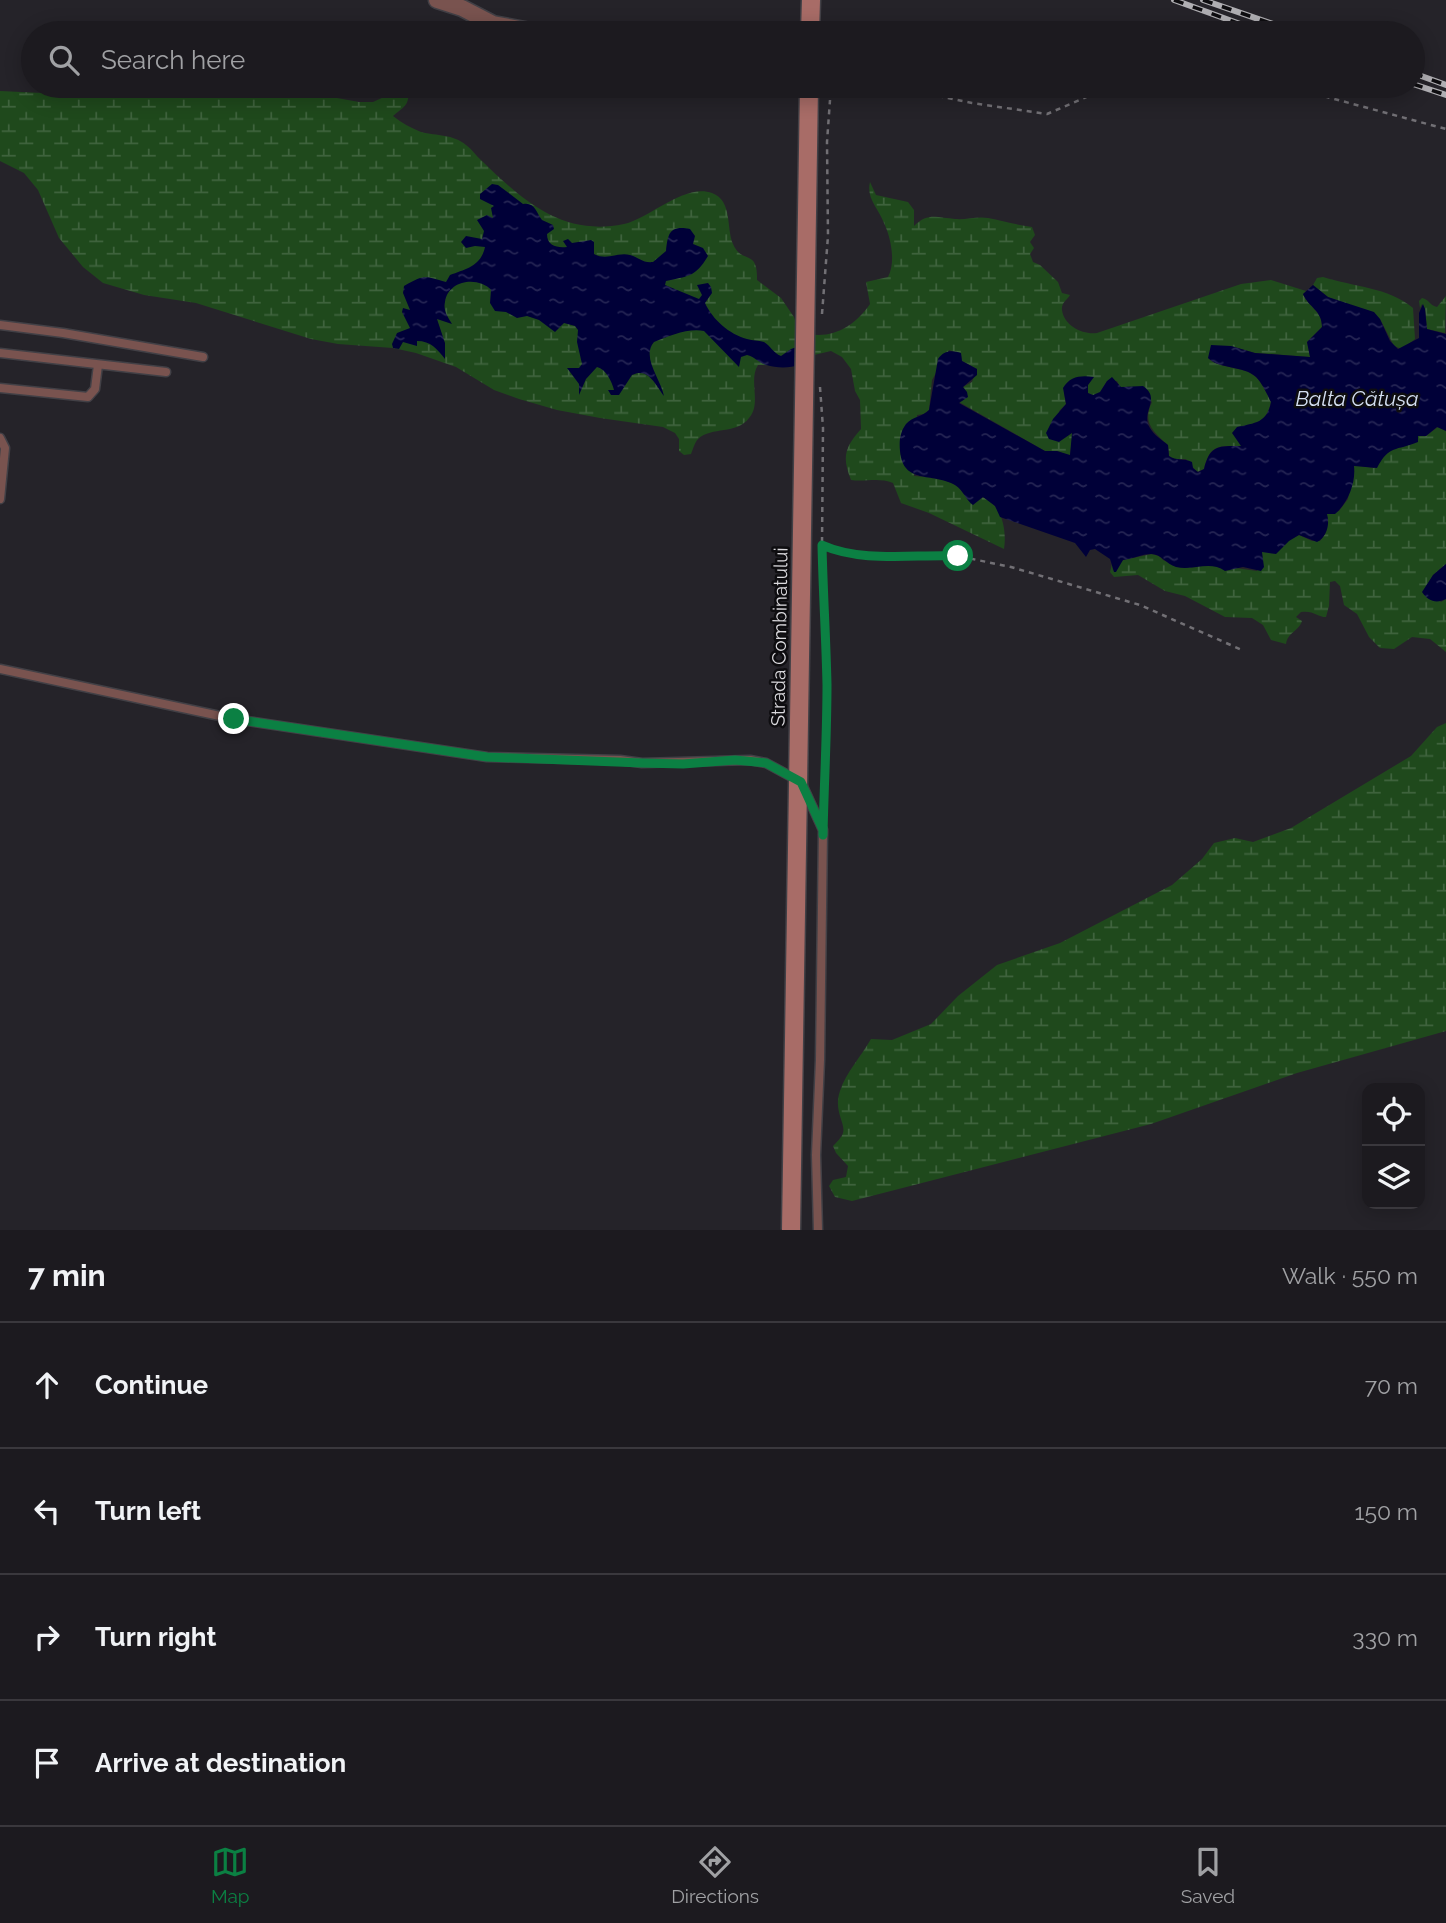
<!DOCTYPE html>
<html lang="en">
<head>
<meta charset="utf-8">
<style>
  body { margin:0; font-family:Raleway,sans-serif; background:#29272c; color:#f1f3f6 }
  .controls { position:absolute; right:21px; bottom:21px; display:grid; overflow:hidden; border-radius:14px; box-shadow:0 4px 18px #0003 }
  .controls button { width:63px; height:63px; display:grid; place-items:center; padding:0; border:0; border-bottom:2px solid #3a383d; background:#1c1a1f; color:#f1f3f6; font:35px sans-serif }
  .stop { position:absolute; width:21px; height:21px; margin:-16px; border:5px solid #0b8043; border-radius:50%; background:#fff }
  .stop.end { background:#0b8043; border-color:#fff; box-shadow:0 2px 7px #0008 }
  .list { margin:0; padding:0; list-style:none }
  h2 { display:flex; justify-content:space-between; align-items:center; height:91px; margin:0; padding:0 28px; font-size:30px }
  h2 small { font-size:23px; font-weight:400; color:#a0a1a4 }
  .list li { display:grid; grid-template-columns:46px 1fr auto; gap:21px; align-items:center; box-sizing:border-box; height:126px; padding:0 28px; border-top:2px solid #3a383d }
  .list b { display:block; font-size:26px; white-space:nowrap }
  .list em { font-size:23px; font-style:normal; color:#a0a1a4 }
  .icon { flex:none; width:38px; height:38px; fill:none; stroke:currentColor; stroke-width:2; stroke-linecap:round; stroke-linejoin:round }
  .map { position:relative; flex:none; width:1446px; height:1230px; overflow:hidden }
  .search { position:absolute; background:#1c1a1f; box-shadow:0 4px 18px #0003; left:21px; right:21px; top:21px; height:77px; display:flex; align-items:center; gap:18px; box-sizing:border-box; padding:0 24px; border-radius:38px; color:#a0a1a4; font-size:26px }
  .sheet { height:595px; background:#1c1a1f }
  nav { display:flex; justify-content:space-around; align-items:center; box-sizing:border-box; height:98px; border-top:2px solid #3a383d; background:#1c1a1f; font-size:19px; color:#a0a1a4 }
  nav a { display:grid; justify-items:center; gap:4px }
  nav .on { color:#0b8043 }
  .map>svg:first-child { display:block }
  .wetland { fill:url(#wetland-marsh) }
  .water { fill:url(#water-ripples) }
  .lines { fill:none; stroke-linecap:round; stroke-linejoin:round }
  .lane-casing { stroke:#424046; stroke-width:11 }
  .street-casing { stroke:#424046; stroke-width:19 }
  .secondary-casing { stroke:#424046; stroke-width:21 }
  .path { stroke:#727075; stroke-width:2.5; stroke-dasharray:5 5; stroke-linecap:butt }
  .lane { stroke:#79534f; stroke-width:8 }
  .street { stroke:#79534f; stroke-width:16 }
  .secondary { stroke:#a86c67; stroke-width:18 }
  .rail-casing { stroke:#b0afb3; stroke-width:6 }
  .rail { stroke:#0e0d10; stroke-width:3.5; stroke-dasharray:10; stroke-linecap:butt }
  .secondary-bridge-casing { stroke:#424046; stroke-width:21; stroke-linecap:butt }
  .secondary-bridge { stroke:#a86c67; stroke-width:18 }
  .route { stroke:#0b8043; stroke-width:9 }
  .labels { text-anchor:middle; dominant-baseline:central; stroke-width:5; stroke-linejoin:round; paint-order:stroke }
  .street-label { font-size:19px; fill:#dbdade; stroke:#0e0d10 }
  .water-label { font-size:21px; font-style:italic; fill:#d4dff2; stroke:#0e0d10 }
</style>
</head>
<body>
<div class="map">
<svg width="1446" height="1230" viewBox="0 0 1446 1230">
  <defs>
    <pattern id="wetland-marsh" width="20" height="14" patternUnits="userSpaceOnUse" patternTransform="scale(1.75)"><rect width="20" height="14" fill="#1f491c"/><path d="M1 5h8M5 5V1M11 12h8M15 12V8" fill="none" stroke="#3f633d"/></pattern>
    <pattern id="water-ripples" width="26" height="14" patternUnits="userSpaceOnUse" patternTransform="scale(1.75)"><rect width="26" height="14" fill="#000038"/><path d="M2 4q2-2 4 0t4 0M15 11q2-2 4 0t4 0" fill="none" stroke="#252554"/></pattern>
  </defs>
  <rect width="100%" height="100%" fill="#252329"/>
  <path class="wetland" d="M84,86H296L337,98L359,102H373L408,86C410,105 406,105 393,116C402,123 411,128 421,132C437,136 453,134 466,145C472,149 476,156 481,160C522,200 562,237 624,224C649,219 684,183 712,193C733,201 726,228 733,244C742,265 758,248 757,280L781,298L794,317L798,331C827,342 853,329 870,304L866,282L888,277C896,262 891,238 884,223C878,208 866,198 870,182L876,195L908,202L914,210V226C928,212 938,218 955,219C967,220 977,216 988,218C1003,221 1017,225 1032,227L1035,235L1030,242L1034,248L1030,254L1033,262L1040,265L1058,282L1062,293L1070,295C1067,300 1061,303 1062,310C1064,326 1083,335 1097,333L1241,284L1271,280L1306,291L1303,294C1309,308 1322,310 1322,327L1307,342L1310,357L1255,353L1231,346L1208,358C1220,370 1243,365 1256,377C1262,383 1267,394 1271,402C1268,416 1262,424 1247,425L1242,446C1218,446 1210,444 1204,469L1197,472L1186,459H1174L1169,456L1168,445C1153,431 1142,423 1152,402L1137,387H1120L1117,381H1107L1100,393L1093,396L1088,393V385L1093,378L1064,393L1066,404L1059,411L1073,432L1070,456L1057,451H1045L959,402L963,387L972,382L977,369L962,361L961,354L949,350L932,380L929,410L924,414L917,415L914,476C929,477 944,478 957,486C960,488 962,492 965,494C970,497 977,495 982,497C1002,503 1007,531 1004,549L929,513L901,503L893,483C879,477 866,482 851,480C841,456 846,446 861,429L860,400L855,391L851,369L842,357L831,351L814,355C801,373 776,364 758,365C748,381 762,403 749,418C736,435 712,426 698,439C695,442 693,449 691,454L684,455L679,451V439L675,433L663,427L600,418L557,410L519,399L494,390L456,367L416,353L393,348L338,344L311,339L196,303L144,295L103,283L83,267L59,238L38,190L24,173L0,161V91L43,93Z
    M1323,277C1354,287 1388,287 1413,308L1415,339L1402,349L1394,346L1380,319L1328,297L1313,285L1317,278Z
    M1446,296L1445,333L1427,329L1425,309L1422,304L1420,308L1419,301L1422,298C1429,299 1430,306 1437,307Z
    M1438,427L1446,431V564L1433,575L1426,588L1441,602L1446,599V652L1430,639L1412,637L1394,649L1380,648L1369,637L1357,614L1344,605L1340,586L1335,581L1330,582L1329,606L1326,617C1318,617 1313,610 1301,612L1296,617L1302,621C1298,632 1288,632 1286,644L1271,640L1263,625L1252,618L1225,617L1185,596L1165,591L1138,575L1114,577L1110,572L1112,564L1113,571L1123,560L1152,554L1159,556L1163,560L1178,567L1215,565L1257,571L1262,552L1299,535L1312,541H1320L1325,534L1326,513L1339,511L1348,499L1353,465L1374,468L1384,456L1395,447H1403L1418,436H1426Z
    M1446,723V1031L1297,1073L1151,1124L852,1201L835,1197L829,1186L833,1180L846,1177L848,1166L836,1153L833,1146C836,1143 842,1137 843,1133C846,1123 833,1111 840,1091C846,1072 861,1057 871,1039L892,1040L931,1024L958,996L997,965L1060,943L1172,885L1202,859L1214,843L1235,838L1253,842L1291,828L1411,756L1437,727Z"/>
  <path class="water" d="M492,184L498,185L523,204C535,202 536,212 542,220L553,225L554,229L547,234C547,246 557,248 567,247L563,241L568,239L572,243L591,240L594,242V254C607,261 617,252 630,255C640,258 642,263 653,262L666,251C668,234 669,225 690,229L695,236L693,244L703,248L708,256C695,278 687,276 666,281L665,285L699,299L702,295L697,285L708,283L711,287L712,293L705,303C713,320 729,334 747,339C753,341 758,340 764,342C771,346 773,353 781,356L791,349L808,343L812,346L814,355C804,368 782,370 766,365C759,363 755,357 747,355L741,357L739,367L704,331C688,328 669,336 654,342C641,357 661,379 664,396C655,384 648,367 632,375L619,395H611L608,390H614C612,382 606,369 597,367L586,379L579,395V384L567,368H579L582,364L577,342L578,330L575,326L564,323L555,332L539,320L527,316L517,318L506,312L495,311L490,303L491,290C478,276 448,280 445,302C443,311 448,317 452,324L437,319L445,343V359C437,349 431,341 417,341V346L403,342L399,349L393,348L392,344L397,333L410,328L402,312L403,308L410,310L403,293L404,286C425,274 424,276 446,282L450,275C466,269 481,266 485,247L475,246L466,248L461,242L466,236L482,239L484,231L477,220L487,215L493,218L491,208L494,206L480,199V194Z
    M1313,285L1328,297L1374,312L1380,319L1390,341L1398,349L1419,338V313L1423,304L1425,309L1427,329L1446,334V431L1437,427L1426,436H1418V442C1396,451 1389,445 1377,468L1354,466C1356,483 1348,503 1335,514H1327C1330,524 1327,537 1317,542L1299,535L1289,541L1276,554L1262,552L1264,567L1261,571L1243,567L1225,571C1210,560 1193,571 1176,567C1166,564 1161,554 1151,554C1142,554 1132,559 1123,560L1116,572H1114L1110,559L1095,549L1090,550L1086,557L1075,543L1000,517L995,506L983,497L973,505C965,499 964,491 955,485C932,472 903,485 900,451C899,441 900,432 906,424C913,416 922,417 929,410L938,359C944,350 952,350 961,353L962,361L977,369V375L963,387L967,392L968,397L959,403L1045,451H1057L1070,455L1072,433L1059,442L1049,439L1046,433L1053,419L1066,404L1063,388C1070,376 1081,375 1094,377L1088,385V393L1093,395L1100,392L1107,381L1112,377L1121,387L1143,386C1162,399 1140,412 1150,428C1154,435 1162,440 1168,445L1169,456C1176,461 1184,458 1192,462L1193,468L1198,472L1204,469C1210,445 1218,446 1241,446L1232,433L1237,427C1255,423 1267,423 1271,402C1267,394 1262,383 1256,377C1243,365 1220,370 1208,358L1211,345L1231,346L1255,353L1310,357L1307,342L1322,327C1322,310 1309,308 1303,294Z
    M1446,564V599C1436,604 1428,601 1422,592L1433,575Z"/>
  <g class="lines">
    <defs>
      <path id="lane" d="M0,325L63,333L203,357
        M0,353L166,372
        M0,388L88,397L95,389L98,365
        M0,438L5,448L0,499
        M0,669L234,719L487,757L620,760L642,763L750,760L766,763L801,782L823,830L820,1060L816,1155L818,1230"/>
      <path id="street" d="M437,0L462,8L493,24L541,33
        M831,86L834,88"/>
      <path id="secondary" d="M810,33L811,0"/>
    </defs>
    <use href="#lane" class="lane-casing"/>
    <use href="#street" class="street-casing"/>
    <use href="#secondary" class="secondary-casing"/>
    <path class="path" d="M889,86L972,103L1047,114L1112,86
      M1286,86L1446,129
      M822,314L828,236L827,142L830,100
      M820,387L823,428L822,545L826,685L824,807
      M822,546L835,551L859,555L958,556L1011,567L1140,605L1242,650"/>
    <use href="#lane" class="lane"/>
    <use href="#street" class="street"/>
    <use href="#secondary" class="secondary"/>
    <defs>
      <path id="rail" d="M1174,0L1265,33
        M1203,0L1299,33
        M1413,73L1446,85
        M1413,84L1446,95"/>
    </defs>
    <use href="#rail" class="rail-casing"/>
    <use href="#rail" class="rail"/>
    <defs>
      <path id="secondary-bridge" d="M791,1230L809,86"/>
    </defs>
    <use href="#secondary-bridge" class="secondary-bridge-casing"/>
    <use href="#secondary-bridge" class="secondary-bridge"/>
  </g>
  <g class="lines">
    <path class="route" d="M234,719L487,757L642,763L683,764L735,760L766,763L801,782L823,830V835C824,785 827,735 827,685C826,638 823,592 822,545C862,563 914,554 958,556"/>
  </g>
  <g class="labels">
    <g class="street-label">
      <text transform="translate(779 637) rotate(-89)">Strada Combinatului</text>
    </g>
    <g class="water-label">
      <text x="1357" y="398">Balta Cătușa</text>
    </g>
  </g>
</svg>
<div class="controls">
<button><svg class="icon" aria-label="locate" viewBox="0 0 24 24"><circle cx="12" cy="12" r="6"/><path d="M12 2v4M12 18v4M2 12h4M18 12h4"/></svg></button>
<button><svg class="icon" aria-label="layers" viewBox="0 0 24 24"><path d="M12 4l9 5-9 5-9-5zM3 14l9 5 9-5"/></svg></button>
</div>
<div class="stop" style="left:958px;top:556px"></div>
<div class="stop end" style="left:234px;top:719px"></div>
<div class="search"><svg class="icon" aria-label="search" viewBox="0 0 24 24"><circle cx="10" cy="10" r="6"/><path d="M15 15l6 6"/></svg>Search here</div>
</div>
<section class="sheet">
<h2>7 min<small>Walk · 550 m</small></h2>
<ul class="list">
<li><svg class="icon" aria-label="ahead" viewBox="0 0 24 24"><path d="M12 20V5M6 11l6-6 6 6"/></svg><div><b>Continue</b></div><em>70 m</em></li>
<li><svg class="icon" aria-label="left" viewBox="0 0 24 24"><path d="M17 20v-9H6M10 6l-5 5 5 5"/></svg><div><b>Turn left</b></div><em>150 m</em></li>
<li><svg class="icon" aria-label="right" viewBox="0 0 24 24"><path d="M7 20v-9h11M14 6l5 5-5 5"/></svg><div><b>Turn right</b></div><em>330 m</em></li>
<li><svg class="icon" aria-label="arrive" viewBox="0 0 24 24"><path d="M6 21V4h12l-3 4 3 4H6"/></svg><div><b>Arrive at destination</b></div></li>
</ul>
</section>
<nav>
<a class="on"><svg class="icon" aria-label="map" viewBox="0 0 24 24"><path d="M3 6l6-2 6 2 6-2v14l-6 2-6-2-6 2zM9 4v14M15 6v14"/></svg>Map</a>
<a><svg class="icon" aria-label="directions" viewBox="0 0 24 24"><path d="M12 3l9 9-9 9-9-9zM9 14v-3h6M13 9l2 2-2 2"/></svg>Directions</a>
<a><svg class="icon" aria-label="saved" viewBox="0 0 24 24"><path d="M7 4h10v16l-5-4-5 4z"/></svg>Saved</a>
</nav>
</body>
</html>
